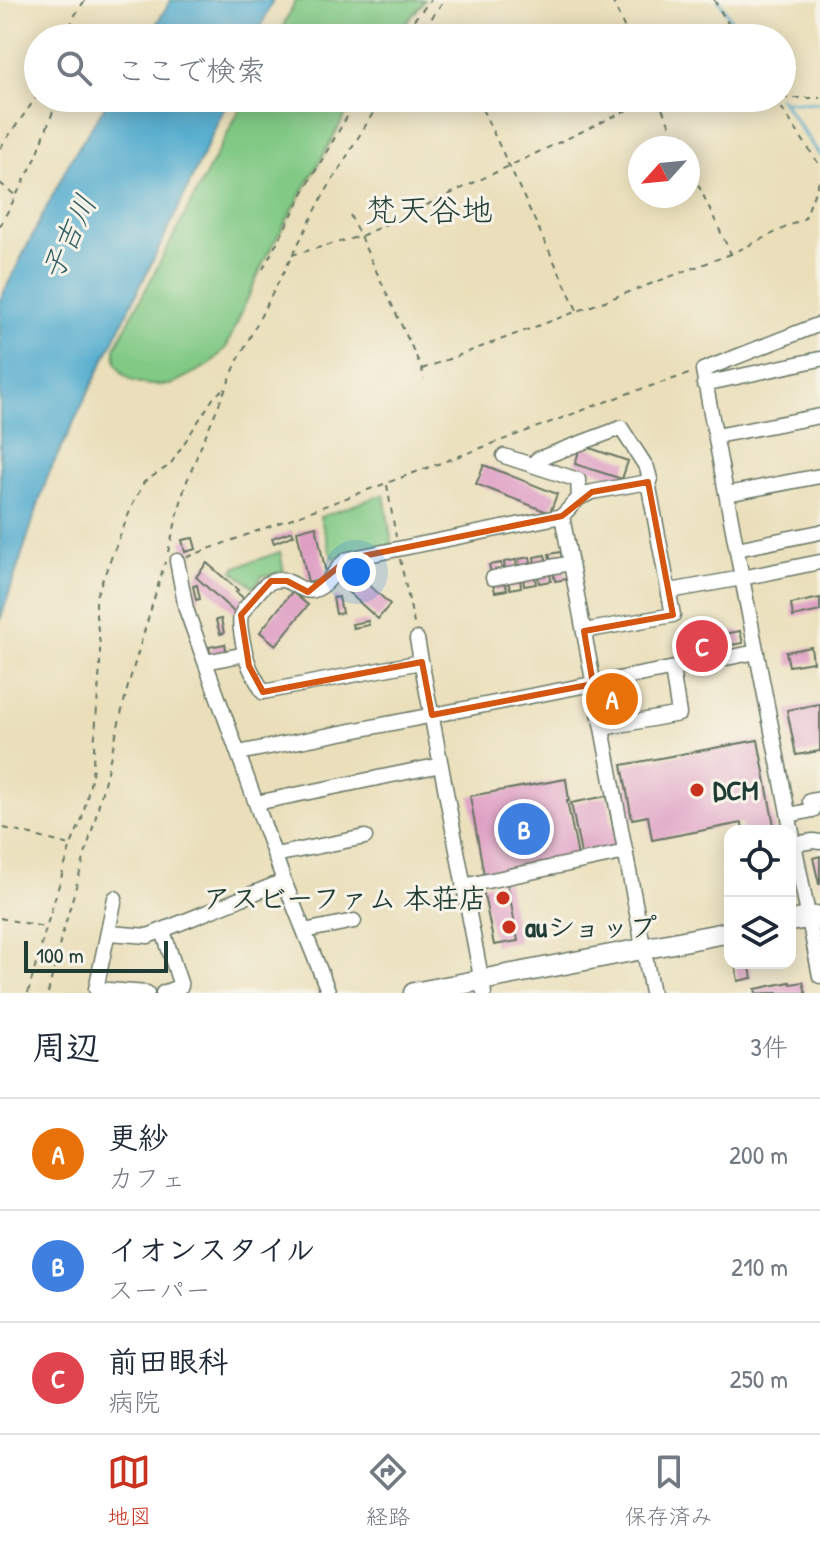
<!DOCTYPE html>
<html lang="ja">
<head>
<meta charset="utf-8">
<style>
  body { margin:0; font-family:"Patrick Hand","Klee One",sans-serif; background:#f6f6f7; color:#1f2937 }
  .controls { position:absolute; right:24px; bottom:24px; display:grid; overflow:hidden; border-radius:16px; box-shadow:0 4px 20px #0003 }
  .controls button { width:72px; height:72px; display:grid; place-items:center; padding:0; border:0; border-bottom:2px solid #e0e1e3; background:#fff; color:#1f2937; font:40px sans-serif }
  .compass { position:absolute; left:628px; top:136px; width:72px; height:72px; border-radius:50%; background:#fff; box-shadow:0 4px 20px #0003; rotate:243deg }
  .scale { position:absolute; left:24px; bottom:20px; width:144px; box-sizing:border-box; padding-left:8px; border:4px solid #1f3d34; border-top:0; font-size:22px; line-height:28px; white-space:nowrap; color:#1f3d34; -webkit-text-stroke:6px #f7f3e8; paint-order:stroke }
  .you { position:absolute; left:356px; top:572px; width:28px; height:28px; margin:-20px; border:6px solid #fff; border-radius:50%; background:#1a73e8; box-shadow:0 0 0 12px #1a73e833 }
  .badge { display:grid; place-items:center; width:52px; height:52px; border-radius:50%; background:#c8321e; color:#fff; font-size:26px; font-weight:700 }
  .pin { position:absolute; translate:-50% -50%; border:4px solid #fff; box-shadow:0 2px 8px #0006 }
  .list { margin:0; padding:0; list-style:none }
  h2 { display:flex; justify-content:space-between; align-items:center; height:104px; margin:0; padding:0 32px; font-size:34px }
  h2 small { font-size:26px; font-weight:400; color:#747a83 }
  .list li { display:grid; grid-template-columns:52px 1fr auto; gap:24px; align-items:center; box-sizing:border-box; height:112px; padding:0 32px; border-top:2px solid #e0e1e3 }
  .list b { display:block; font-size:30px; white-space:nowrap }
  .list p { margin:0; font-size:26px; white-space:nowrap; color:#747a83 }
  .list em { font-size:26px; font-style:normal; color:#747a83 }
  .icon { flex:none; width:44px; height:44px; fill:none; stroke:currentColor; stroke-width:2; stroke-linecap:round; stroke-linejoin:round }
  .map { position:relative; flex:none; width:820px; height:993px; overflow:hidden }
  .search { position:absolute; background:#fff; box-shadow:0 4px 20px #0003; left:24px; right:24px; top:24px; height:88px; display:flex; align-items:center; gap:20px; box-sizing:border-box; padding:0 28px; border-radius:44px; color:#747a83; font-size:30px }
  .sheet { height:440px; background:#fff }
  nav { display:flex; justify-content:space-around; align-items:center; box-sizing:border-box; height:112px; border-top:2px solid #e0e1e3; background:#fff; font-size:22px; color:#747a83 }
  nav a { display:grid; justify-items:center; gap:4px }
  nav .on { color:#c8321e }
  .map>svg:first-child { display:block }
  .green { fill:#81c985; stroke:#50835c; stroke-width:2 }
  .water { fill:#51abce; stroke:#387481; stroke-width:2 }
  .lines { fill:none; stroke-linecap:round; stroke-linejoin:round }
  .stream { stroke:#51abce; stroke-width:3 }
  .building { fill:#de9cc3 }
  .minor-casing { stroke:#667663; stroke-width:17 }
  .highway-casing { stroke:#667663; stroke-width:23 }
  .path { stroke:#667663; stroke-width:2; stroke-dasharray:6 6; stroke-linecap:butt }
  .minor { stroke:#fff; stroke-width:14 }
  .highway { stroke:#fff; stroke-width:20 }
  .marked { fill:none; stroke:#d45610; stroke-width:6; stroke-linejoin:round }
  .poi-dot { fill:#c8321e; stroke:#f7f3e8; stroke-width:3 }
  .labels { text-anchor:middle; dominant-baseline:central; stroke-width:6; stroke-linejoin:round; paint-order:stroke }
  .poi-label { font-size:28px; font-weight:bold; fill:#1f3d34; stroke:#f7f3e8; text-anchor:start }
  .water-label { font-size:30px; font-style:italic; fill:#2e5e62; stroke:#f7f3e8 }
  .quarter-label { font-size:32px; fill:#1f3d34; stroke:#f7f3e8 }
</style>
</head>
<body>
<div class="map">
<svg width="820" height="993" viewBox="0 0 820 993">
  <rect width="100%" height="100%" fill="#f7f3e8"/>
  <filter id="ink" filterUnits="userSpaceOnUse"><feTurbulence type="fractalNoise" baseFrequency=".0125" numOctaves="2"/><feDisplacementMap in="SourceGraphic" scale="16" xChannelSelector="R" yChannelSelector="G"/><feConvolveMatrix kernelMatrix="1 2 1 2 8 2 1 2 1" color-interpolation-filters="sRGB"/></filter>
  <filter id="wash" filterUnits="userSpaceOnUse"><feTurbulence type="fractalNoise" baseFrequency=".006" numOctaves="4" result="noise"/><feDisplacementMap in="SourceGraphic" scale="32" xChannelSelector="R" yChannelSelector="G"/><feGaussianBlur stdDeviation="1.8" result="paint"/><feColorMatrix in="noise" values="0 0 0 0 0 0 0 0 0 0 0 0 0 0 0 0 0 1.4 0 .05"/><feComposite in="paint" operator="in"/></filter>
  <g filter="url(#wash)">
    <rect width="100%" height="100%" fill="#eadfba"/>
    <path class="green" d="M296,0H425L394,38H277Z
      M246,98H355L264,261L226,348L209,365L170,385H149L133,381L123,374L116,362L115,348Z
      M384,494L392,545L332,558L320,517Z
      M280,552L284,572L262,576L254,587L233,571L236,567Z"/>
    <path class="water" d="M171,0H273L256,38H148Z
      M110,98H229L177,211L48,475L0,621V300L70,161Z"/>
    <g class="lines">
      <path class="stream" d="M719,0L742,38
        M780,98L820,156
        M782,101L820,103"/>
    </g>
    <g id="blocks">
      <path class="building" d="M581,445L628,461L622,479L575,464Z
        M484,465L557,494L550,513L476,484Z
        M316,526L327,578L308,583L297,531Z
        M292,531L294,535L274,543L272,538Z
        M193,538L196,549L185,552L182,540Z
        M561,552L562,560L551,562L549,554Z
        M545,555L547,563L535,565L534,557Z
        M530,557L532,566L520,568L519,559Z
        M516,560L517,568L505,571L504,562Z
        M207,563L238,590L236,592L246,600L235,613L196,577Z
        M501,563L502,571L491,573L489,565Z
        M352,570L390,604L378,619L339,584Z
        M565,570L567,579L555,581L553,572Z
        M550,573L551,581L539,583L538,575Z
        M535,576L536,584L524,586L523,578Z
        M520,579L521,587L510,589L508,581Z
        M505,581L507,590L495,592L493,583Z
        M197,585L200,599L196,600L193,586Z
        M292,592L308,605L276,645L260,632Z
        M339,597L342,613L336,614L333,598Z
        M820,598V611L793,617L791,604Z
        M221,619L224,633L220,634L216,620Z
        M368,621L369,625L353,628L352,624Z
        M740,631L743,643L713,648L715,656L680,662L676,643Z
        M225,644L227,653L211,656L209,647Z
        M811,647L813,662L789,666L786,652Z
        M820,704V751L796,755L787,710Z
        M758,740L775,831H743L742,823L652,840L648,816L632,819L622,765Z
        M566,779L569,801H567L578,856L484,875L470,796Z
        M607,796L617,847L581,854L571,803Z
        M820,856V884H819L813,858Z
        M507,881L518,941L494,945L482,885Z
        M735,963H749L752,978L738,981Z
        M790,982L791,984L803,982L806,993H756L755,989Z"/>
    </g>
  </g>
  <g filter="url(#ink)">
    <use href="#blocks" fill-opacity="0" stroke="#667663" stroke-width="2"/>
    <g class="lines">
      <defs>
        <path id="minor" d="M820,324L703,370L742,578L820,562
          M704,384L820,359
          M716,436L820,416
          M504,456L578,480L579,498
          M532,465L538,459L621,428L647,468L650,479L648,482L673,615L584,631
          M727,494L820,476
          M562,516L652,993
          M737,549L820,532
          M177,561L186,609L284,881L329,993
          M493,578L571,563
          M670,591L742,578L820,976
          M417,639L484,993
          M205,662L246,654
          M421,662L263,692C259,684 252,674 249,665C245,655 238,624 241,615C244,608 252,600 256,595C263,586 270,579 282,580C295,581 303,596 317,589C331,583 335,567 348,559L562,516L579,498L592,492L648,482
          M603,728L679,714L672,669
          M238,753L757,652
          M256,803L441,765
          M789,815L813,810L810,801L820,799
          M795,844L813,841L820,842
          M275,855L365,837
          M463,886L626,852
          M115,898L96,989L147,993
          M304,931L354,921
          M109,933L148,936L284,881
          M163,993L181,986L163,931"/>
        <path id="highway" d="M790,921L820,916
          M414,993L730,932"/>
      </defs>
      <use href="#minor" class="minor-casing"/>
      <use href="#highway" class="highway-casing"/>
      <path class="path" d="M612,0L629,38
        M714,0L737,38
        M65,38L75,15L85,0
        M398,38L431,0
        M418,38L444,0
        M477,98L577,310
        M657,98L681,148
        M775,98L820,166
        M782,98H820
        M0,148L38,95
        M688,163L731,254L805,218L820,178
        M0,183L15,195
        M350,215L422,369L424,379
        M0,226L36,158L56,103L54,98
        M292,255L361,236L653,98
        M263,269L313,175L358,98
        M422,369L731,254
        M387,485L396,537
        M168,552L185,486L201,446L237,362L323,196L382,98
        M187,557L632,392L692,373
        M400,559L415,628
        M4,828L70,845
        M0,918L44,927
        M28,993L46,928L71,845L82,819L92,776L100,666V644L96,616V596L132,506L144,482L170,465L214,397L223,389
        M48,993L61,939L95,820L128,686L165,562"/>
      <use href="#minor" class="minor"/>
      <use href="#highway" class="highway"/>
    </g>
  </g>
  <path class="marked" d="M648,482L673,615L584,631L593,684L432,715L422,662L263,692L249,666L241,615L271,581H287L308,592L348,559L562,516L592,492Z"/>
  <g class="poi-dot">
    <circle cx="697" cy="790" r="8"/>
    <circle cx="503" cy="898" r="8"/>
    <circle cx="509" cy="927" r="8"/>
  </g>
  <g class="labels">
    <g class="poi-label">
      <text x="713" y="790">DCM</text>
      <text x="487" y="898" text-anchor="end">アスビーファム 本荘店</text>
      <text x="525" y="927">auショップ</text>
    </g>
    <g class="water-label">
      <text transform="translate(68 237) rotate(-65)">子吉川</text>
    </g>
    <g class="quarter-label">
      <text x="429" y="209">梵天谷地</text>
    </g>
  </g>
</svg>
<div class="controls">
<button><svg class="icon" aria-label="locate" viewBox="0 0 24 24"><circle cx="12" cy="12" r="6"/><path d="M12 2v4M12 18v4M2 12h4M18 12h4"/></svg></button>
<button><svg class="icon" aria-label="layers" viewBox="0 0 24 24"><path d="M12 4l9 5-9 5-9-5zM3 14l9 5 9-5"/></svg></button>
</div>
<svg class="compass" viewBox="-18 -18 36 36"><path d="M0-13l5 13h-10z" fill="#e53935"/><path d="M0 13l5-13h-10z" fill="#747a83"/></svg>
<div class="scale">100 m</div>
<div class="you"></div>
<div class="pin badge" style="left:612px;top:699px;background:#e8710a">A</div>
<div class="pin badge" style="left:524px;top:829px;background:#3f7fe0">B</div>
<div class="pin badge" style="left:702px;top:646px;background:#e0444e">C</div>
<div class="search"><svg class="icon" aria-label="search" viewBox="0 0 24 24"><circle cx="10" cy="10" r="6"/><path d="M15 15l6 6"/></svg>ここで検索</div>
</div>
<section class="sheet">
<h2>周辺<small>3件</small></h2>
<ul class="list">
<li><span class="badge" style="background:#e8710a">A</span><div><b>更紗</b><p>カフェ</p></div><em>200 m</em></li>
<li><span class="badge" style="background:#3f7fe0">B</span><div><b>イオンスタイル</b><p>スーパー</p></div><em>210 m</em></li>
<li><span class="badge" style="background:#e0444e">C</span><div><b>前田眼科</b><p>病院</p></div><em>250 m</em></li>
</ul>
</section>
<nav>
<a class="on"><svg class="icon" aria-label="map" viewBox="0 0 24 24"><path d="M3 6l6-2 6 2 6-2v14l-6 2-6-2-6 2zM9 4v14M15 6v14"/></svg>地図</a>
<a><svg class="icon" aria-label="directions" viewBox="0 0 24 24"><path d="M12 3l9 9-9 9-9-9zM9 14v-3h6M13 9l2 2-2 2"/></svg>経路</a>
<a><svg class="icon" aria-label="saved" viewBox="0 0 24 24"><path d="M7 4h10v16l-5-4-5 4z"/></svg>保存済み</a>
</nav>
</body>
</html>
